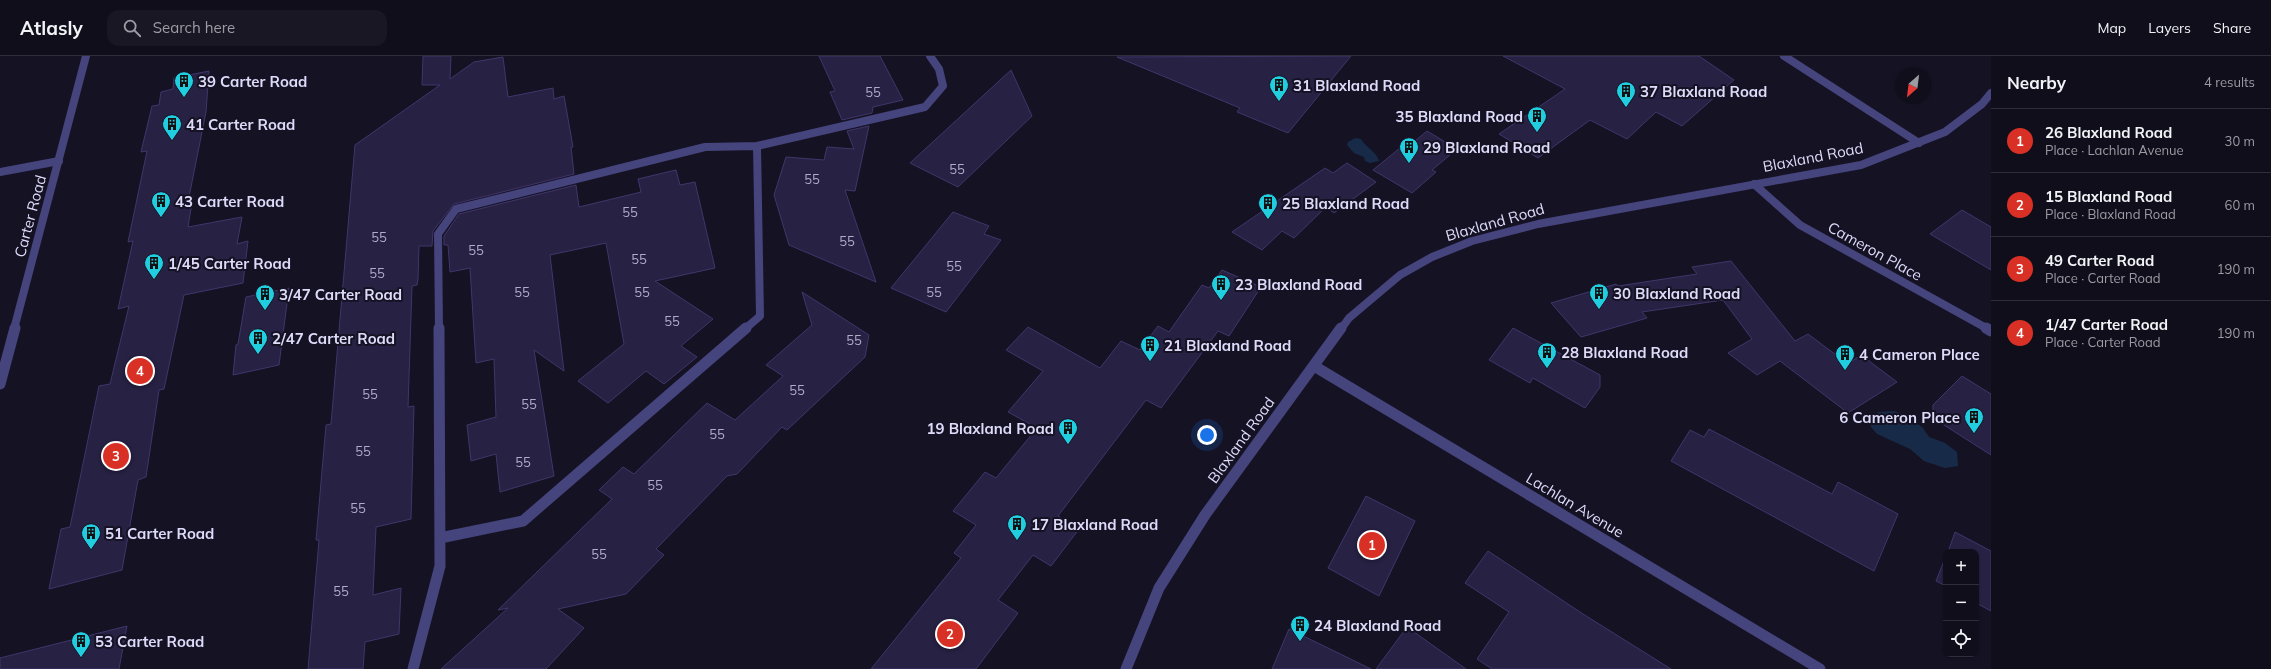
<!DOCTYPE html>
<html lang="en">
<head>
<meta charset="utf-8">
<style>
  body { margin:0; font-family:Mulish,sans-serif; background:#191724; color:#f1f3f6 }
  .controls { position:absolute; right:12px; bottom:12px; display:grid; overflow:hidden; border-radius:8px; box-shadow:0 1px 3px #0004 }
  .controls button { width:36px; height:36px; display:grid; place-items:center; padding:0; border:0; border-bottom:1px solid #302e3a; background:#100e1b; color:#f1f3f6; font:20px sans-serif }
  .compass { position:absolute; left:1895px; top:12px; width:36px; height:36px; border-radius:50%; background:#100e1b; box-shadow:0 1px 3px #0004; rotate:208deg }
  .you { position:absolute; left:1207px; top:379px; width:14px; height:14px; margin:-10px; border:3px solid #fff; border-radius:50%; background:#1a73e8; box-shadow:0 0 0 6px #1a73e833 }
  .badge { display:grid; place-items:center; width:26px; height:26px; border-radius:50%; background:#d93025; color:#fff; font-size:13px; font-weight:700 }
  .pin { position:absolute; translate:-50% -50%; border:2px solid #fff; box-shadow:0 1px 4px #0006 }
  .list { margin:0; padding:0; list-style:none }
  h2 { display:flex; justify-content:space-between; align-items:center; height:52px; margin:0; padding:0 16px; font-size:17px }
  h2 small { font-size:13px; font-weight:400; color:#9c9ca3 }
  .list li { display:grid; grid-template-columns:26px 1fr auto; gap:12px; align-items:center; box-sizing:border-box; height:64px; padding:0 16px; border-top:1px solid #302e3a }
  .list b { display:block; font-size:15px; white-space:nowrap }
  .list p { margin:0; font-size:13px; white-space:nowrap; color:#9c9ca3 }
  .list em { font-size:13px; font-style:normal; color:#9c9ca3 }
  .icon { flex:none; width:22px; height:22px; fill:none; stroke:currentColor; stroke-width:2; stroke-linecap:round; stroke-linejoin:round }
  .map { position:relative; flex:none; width:1991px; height:613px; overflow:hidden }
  header { display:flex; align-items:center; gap:24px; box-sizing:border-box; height:56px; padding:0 20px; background:#100e1b; border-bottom:1px solid #302e3a }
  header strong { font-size:19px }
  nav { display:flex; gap:22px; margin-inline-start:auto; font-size:14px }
  .search { width:280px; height:36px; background:#191724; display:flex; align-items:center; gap:10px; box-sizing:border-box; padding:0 14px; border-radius:12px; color:#9c9ca3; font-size:15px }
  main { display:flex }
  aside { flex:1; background:#100e1b }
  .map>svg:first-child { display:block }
  .water { fill:#172b48 }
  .building { fill:#272143; stroke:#40366b }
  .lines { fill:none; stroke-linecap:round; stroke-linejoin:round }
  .service-far1 { stroke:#45447d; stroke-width:8 }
  .service { stroke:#45447d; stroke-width:11 }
  .minor-far1 { stroke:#45447d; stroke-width:8 }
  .minor { stroke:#45447d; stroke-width:11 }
  .tertiary-far1 { stroke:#45447d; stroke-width:8 }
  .tertiary { stroke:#45447d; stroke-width:11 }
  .labels { text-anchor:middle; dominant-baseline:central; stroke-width:4; stroke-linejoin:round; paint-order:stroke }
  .number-label { font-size:13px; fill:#b0accc }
  .poi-label { font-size:15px; font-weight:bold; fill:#dedbfa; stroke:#151224; text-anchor:start }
  .street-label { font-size:15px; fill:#dedbfa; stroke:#151224 }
</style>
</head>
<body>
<header>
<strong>Atlasly</strong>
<div class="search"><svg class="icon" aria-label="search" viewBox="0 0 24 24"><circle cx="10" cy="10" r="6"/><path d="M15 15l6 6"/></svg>Search here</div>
<nav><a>Map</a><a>Layers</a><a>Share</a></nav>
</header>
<main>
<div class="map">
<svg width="1991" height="613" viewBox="0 0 1991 613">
  <rect width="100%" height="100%" fill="#151224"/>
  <path class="water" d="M1355,82L1361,83C1366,92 1377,96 1379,105L1370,107L1365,105L1364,101L1354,97L1347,89L1348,86Z
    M1894,355L1908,360L1923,372L1929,381L1945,387L1957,396L1958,410L1945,412L1924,405L1910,393L1877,378L1871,371V362L1878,356Z"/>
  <path class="building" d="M423,0H451L450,23L474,6L503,1L508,41L553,32L554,43L564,40L573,91H571L574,118L454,148L433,175L432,190H419L418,223L417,229L412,230L408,351L414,350L411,463L376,471L373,539L401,532L399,578L365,586L363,613H308L319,484H316L326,369L331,368L355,89L440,29H422Z
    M819,0H880L903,44L873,51L872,57L842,64L830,36L835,35Z
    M1351,0L1288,77L1237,56L1240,52L1117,1Z
    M1503,0H1699L1734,24L1682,70L1656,56L1627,83L1590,64L1538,102L1499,78L1565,33Z
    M1011,14L1032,60L958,131L910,107Z
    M209,15L206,56L189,141L193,140L188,171L242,161L237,188L248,185L243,227L184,239L164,333L159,334L146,421L138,424L122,514L49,533L61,473L70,471L99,330L110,328L129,250L118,253L133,185L128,186L147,95L141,96L152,50L159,49L161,36L173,33L174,22Z
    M869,70L855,135L845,134L876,226L789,189L774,139L786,101L824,104L827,91L854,93L847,75Z
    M1427,75L1457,93L1432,114L1436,116L1412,137L1373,114L1411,83L1415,85Z
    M1347,107L1376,126L1334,157L1326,151L1294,182L1282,175L1262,194L1232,176L1325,112L1333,117Z
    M676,114L680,129L695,126L715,212L655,225L713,263L681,290L697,301L664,328L646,315L608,347L578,325L624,288L606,187L550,199L564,315L534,294L554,420L500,436L496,398L471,405L467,369L496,361L494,303L476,307L470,212L450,216L448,189H444V180L459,158L576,129L579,151L641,136L638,123Z
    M1962,154L1991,171V214L1930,178Z
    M953,156L989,170L984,178L1001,184L946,256L891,232Z
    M1731,205L1795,285L1808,278L1848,308L1861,299L1897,326L1848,357L1780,305L1757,319L1728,297L1752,283L1723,244L1642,256L1647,262L1581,281L1551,247L1616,228L1618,230L1697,218L1692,211Z
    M1222,214L1261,231L1229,280L1218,275L1161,352L1146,344L1058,460L1079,473L1051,510L1033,499L998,544L1018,557L976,613H871L961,502L954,497L976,469L953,455L985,416L996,422L1037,372L1008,356L1043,315L1006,294L1028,271L1100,312L1121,285L1140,294L1158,270L1169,276L1202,229L1209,232Z
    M289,232L279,309L233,319L236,289L238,288L246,241Z
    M802,236L869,279L865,301L787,374L782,371L737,418L727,420L656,493L664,499L626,538L558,553L584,572L546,613H441L508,552L498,554L612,443L599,434L623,411L634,418L707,347L735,364L783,320L766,309L812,269Z
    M1513,272L1600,319V331L1585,352L1533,322L1530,327L1489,304Z
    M1962,320L1991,338V399L1933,362V349Z
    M1709,373L1832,438L1838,426L1898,458L1874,515L1671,405L1690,374L1704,381Z
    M1366,440L1415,465L1379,540L1328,512Z
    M1955,476L1991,495V555L1976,547V496H1948Z
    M1488,495L1583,558L1671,613H1492L1477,603L1509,556L1465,527Z
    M1946,500V530L1936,525Z
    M127,570L119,613H0V602Z
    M1407,571L1466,613H1376Z
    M1289,573L1371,613H1272Z"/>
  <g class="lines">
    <path class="service-far1" d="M757,90L925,51L943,30L939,13L930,0
      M439,273L438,178L456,153L705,91L757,90L760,260L745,273"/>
    <path class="service" d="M440,482L523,465L746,272
      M413,613L440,510L439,272"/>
    <path class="minor-far1" d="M1784,0L1919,87
      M0,116L59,105
      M1754,128L1800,169L1988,273"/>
    <path class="minor" d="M1986,272L1991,275
      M1314,310L1820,613"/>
    <path class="tertiary-far1" d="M14,273L86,0
      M1341,273L1349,262L1400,219L1432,201L1472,185L1538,168L1861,109L1945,76L1982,48L1991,37"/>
    <path class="tertiary" d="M0,328L15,272
      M1126,613L1159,532L1205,459L1341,272"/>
  </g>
  <defs>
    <symbol id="building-pin" viewBox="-11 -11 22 30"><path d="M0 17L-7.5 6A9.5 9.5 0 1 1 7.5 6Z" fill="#21cee0" stroke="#151224"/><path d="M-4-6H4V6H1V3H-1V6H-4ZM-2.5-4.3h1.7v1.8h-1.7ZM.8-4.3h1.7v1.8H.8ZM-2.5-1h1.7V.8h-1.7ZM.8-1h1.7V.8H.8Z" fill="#111"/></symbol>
  </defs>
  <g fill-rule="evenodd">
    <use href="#building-pin" x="173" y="14" width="22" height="30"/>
    <use href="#building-pin" x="1268" y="18" width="22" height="30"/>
    <use href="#building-pin" x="1615" y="24" width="22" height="30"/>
    <use href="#building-pin" x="1526" y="49" width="22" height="30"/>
    <use href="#building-pin" x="161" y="57" width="22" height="30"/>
    <use href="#building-pin" x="1398" y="80" width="22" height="30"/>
    <use href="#building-pin" x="150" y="134" width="22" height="30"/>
    <use href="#building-pin" x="1257" y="136" width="22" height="30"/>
    <use href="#building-pin" x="143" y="196" width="22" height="30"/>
    <use href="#building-pin" x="1210" y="217" width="22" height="30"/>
    <use href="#building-pin" x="1588" y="226" width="22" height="30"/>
    <use href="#building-pin" x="254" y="227" width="22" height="30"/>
    <use href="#building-pin" x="247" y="271" width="22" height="30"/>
    <use href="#building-pin" x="1139" y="278" width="22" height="30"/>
    <use href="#building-pin" x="1536" y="285" width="22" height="30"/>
    <use href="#building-pin" x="1834" y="287" width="22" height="30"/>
    <use href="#building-pin" x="1963" y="350" width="22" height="30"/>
    <use href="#building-pin" x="1057" y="361" width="22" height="30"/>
    <use href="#building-pin" x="1006" y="457" width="22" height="30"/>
    <use href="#building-pin" x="80" y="466" width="22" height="30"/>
    <use href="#building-pin" x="1289" y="558" width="22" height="30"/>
    <use href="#building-pin" x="70" y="574" width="22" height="30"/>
  </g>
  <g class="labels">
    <g class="number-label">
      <text x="873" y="36">55</text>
      <text x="957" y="113">55</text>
      <text x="812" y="123">55</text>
      <text x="630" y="156">55</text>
      <text x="379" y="181">55</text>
      <text x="847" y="185">55</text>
      <text x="476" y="194">55</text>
      <text x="639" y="203">55</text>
      <text x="954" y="210">55</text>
      <text x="377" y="217">55</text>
      <text x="522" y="236">55</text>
      <text x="642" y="236">55</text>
      <text x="934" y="236">55</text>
      <text x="672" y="265">55</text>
      <text x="854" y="284">55</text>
      <text x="797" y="334">55</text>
      <text x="370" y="338">55</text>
      <text x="529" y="348">55</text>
      <text x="717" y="378">55</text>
      <text x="363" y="395">55</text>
      <text x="523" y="406">55</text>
      <text x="655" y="429">55</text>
      <text x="358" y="452">55</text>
      <text x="599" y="498">55</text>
      <text x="341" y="535">55</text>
    </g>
    <g class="poi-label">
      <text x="198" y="25">39 Carter Road</text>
      <text x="1293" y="29">31 Blaxland Road</text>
      <text x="1640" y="35">37 Blaxland Road</text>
      <text x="1523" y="60" text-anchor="end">35 Blaxland Road</text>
      <text x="186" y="68">41 Carter Road</text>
      <text x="1423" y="91">29 Blaxland Road</text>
      <text x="175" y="145">43 Carter Road</text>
      <text x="1282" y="147">25 Blaxland Road</text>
      <text x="168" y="207">1/45 Carter Road</text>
      <text x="1235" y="228">23 Blaxland Road</text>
      <text x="1613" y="237">30 Blaxland Road</text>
      <text x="279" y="238">3/47 Carter Road</text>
      <text x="272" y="282">2/47 Carter Road</text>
      <text x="1164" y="289">21 Blaxland Road</text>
      <text x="1561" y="296">28 Blaxland Road</text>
      <text x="1859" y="298">4 Cameron Place</text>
      <text x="1960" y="361" text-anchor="end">6 Cameron Place</text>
      <text x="1054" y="372" text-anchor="end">19 Blaxland Road</text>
      <text x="1031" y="468">17 Blaxland Road</text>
      <text x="105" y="477">51 Carter Road</text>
      <text x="1314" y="569">24 Blaxland Road</text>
      <text x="95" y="585">53 Carter Road</text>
    </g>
    <g class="street-label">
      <text transform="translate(1813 101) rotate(-11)">Blaxland Road</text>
      <text transform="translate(30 160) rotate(-75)">Carter Road</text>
      <text transform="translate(1495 166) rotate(-16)">Blaxland Road</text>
      <text transform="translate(1875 195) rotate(29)">Cameron Place</text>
      <text transform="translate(1241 384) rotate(-54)">Blaxland Road</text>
      <text transform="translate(1575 449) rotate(31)">Lachlan Avenue</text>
    </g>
  </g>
</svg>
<div class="controls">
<button>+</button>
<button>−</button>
<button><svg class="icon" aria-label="locate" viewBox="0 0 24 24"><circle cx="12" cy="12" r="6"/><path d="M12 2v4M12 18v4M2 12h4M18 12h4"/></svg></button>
</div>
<svg class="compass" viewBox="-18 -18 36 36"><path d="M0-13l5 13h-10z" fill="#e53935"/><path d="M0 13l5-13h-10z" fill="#9c9ca3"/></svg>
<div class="you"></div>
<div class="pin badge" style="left:1372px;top:489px">1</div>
<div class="pin badge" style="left:950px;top:578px">2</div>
<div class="pin badge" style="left:116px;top:400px">3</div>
<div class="pin badge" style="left:140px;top:315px">4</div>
</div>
<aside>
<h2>Nearby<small>4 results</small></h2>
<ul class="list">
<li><span class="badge">1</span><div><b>26 Blaxland Road</b><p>Place · Lachlan Avenue</p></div><em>30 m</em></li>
<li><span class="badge">2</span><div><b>15 Blaxland Road</b><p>Place · Blaxland Road</p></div><em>60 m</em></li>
<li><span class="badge">3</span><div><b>49 Carter Road</b><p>Place · Carter Road</p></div><em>190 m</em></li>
<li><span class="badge">4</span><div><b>1/47 Carter Road</b><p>Place · Carter Road</p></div><em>190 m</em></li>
</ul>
</aside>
</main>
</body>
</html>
